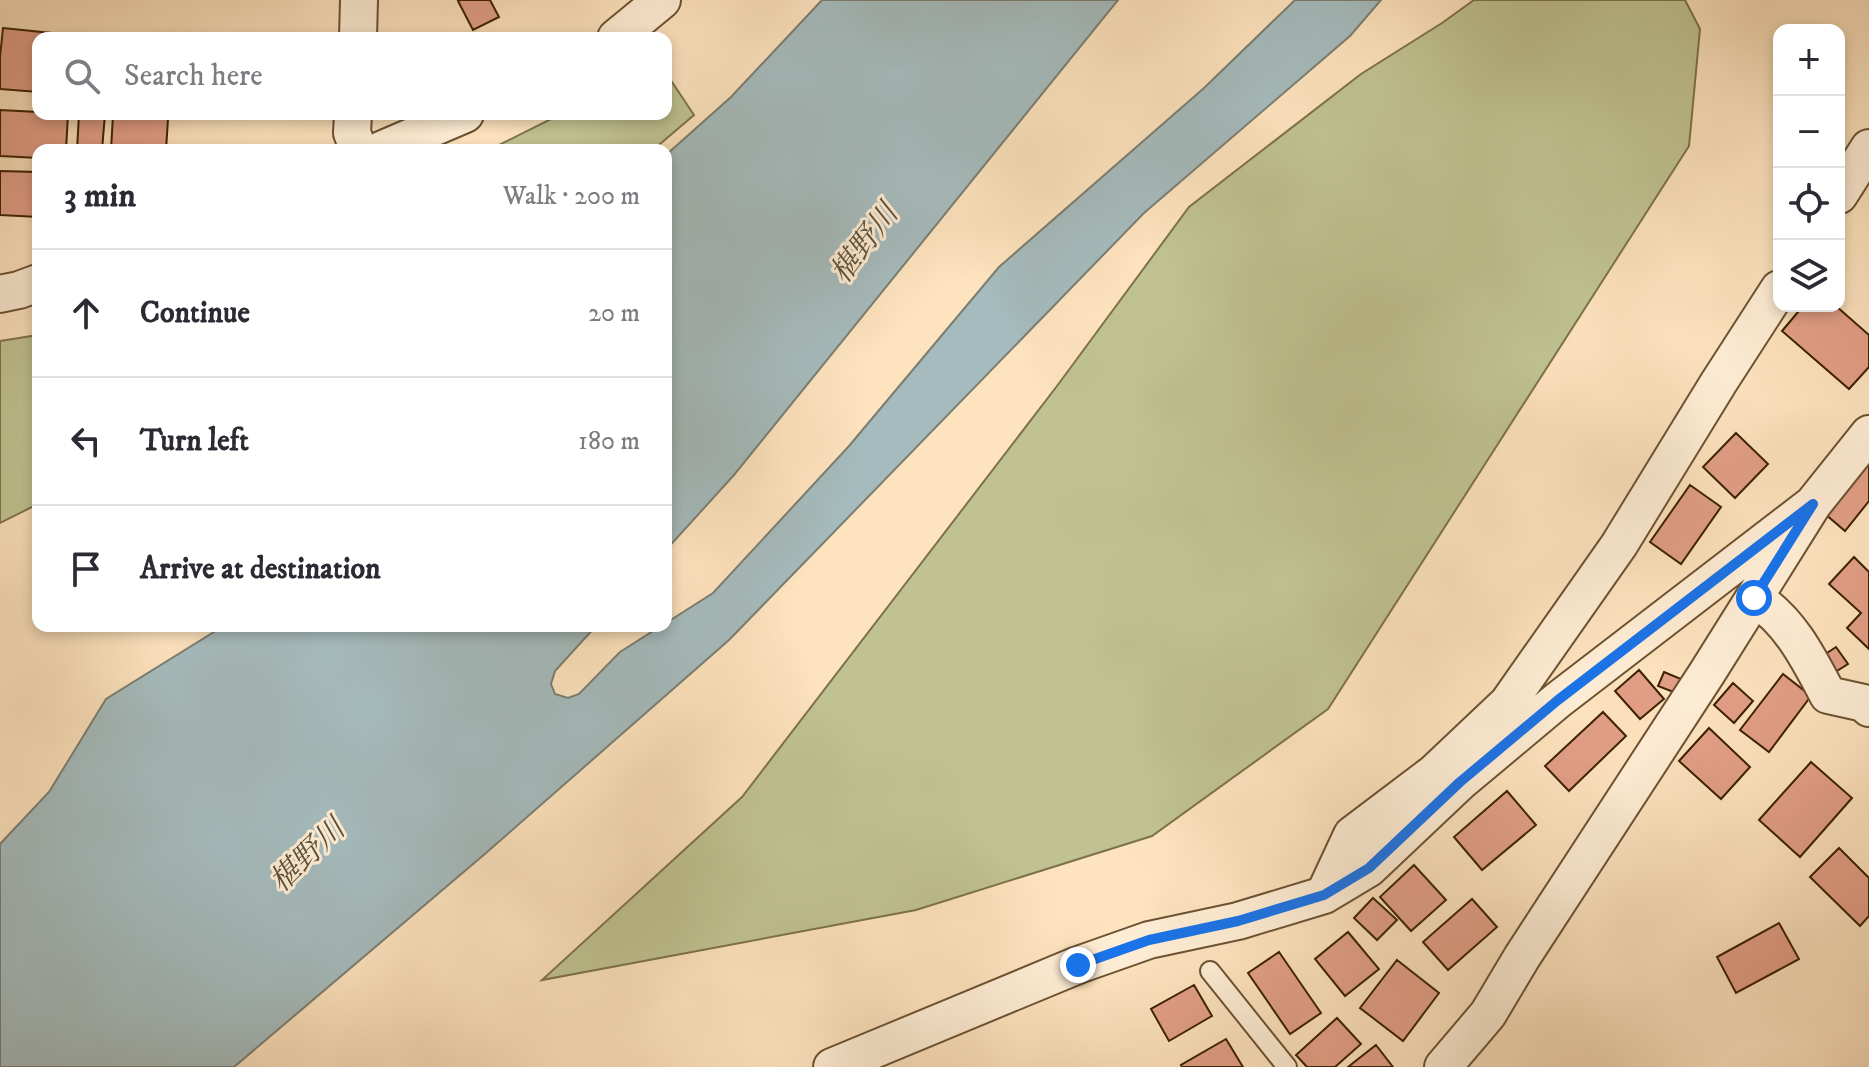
<!DOCTYPE html>
<html lang="en">
<head>
<meta charset="utf-8">
<style>
  body { margin:0; font-family:"IM FELL DW Pica","Noto Serif JP",serif; background:#f7f7f7; color:#2b2b33 }
  .controls { position:absolute; right:24px; top:24px; display:grid; overflow:hidden; border-radius:16px; box-shadow:0 4px 12px #0003 }
  .controls button { width:72px; height:72px; display:grid; place-items:center; padding:0; border:0; border-bottom:2px solid #e1e1e2; background:#fff; color:#2b2b33; font:40px sans-serif }
  .stop { position:absolute; width:24px; height:24px; margin:-18px; border:6px solid #1a73e8; border-radius:50%; background:#fff }
  .stop.end { background:#1a73e8; border-color:#fff; box-shadow:0 2px 8px #0008 }
  .list { margin:0; padding:0; list-style:none }
  h2 { display:flex; justify-content:space-between; align-items:center; height:104px; margin:0; padding:0 32px; font-size:34px }
  h2 small { font-size:26px; font-weight:400; color:#7c7c81 }
  .list li { display:grid; grid-template-columns:52px 1fr auto; gap:24px; align-items:center; box-sizing:border-box; height:128px; padding:0 32px; border-top:2px solid #e1e1e2 }
  .list b { display:block; font-size:30px; white-space:nowrap }
  .list em { font-size:26px; font-style:normal; color:#7c7c81 }
  .icon { flex:none; width:44px; height:44px; fill:none; stroke:currentColor; stroke-width:2; stroke-linecap:round; stroke-linejoin:round }
  .map { position:relative; flex:none; width:1869px; height:1067px; overflow:hidden }
  .search { position:absolute; background:#fff; box-shadow:0 4px 12px #0003; left:32px; top:32px; width:640px; height:88px; display:flex; align-items:center; gap:20px; box-sizing:border-box; padding:0 28px; border-radius:16px; color:#7c7c81; font-size:30px }
  .panel { position:absolute; background:#fff; box-shadow:0 4px 12px #0003; left:32px; top:144px; width:640px; height:488px; border-radius:16px }
  .map>svg:first-child { display:block }
  .green { fill:#c0c391; stroke:#7e724a; stroke-width:2 }
  .water { fill:#a5bbbd; stroke:#7b7e72; stroke-width:2 }
  .building { fill:#e29f86; stroke:#3d2202; stroke-width:2 }
  .lines { fill:none; stroke-linecap:round; stroke-linejoin:round }
  .service-casing { stroke:#6d5231; stroke-width:22 }
  .minor-casing { stroke:#6d5231; stroke-width:40 }
  .service { stroke:#feedd5; stroke-width:18 }
  .minor { stroke:#feedd5; stroke-width:36 }
  .route { stroke:#1a73e8; stroke-width:10 }
  .labels { text-anchor:middle; dominant-baseline:central; stroke-width:6; stroke-linejoin:round; paint-order:stroke }
  .water-label { font-size:30px; font-style:italic; fill:#5c503a; stroke:#feedd5 }
</style>
</head>
<body>
<div class="map">
<svg width="1869" height="1067" viewBox="0 0 1869 1067">
  <rect width="100%" height="100%" fill="#fde3be"/>
  <filter id="stains"><feTurbulence type="fractalNoise" baseFrequency=".0025" numOctaves="4"/><feColorMatrix values="0 0 0 0 .2 0 0 0 0 .09 0 0 0 0 .02 0 0 0 .5 -.17"/></filter>
  <radialGradient id="worn" r=".72"><stop offset=".6" stop-color="#630" stop-opacity="0"/><stop offset="1" stop-color="#630" stop-opacity=".3"/></radialGradient>
  <path class="green" d="M1474,0H1685L1700,29L1689,146L1328,709L1152,836L916,910L542,980L742,797L1057,386L1189,207L1361,74L1442,23Z
    M666,73L694,115L653,150H489L561,114H666Z
    M38,335V504L0,523V341Z"/>
  <path class="water" d="M822,0H1118L734,475L666,550V155L731,97Z
    M1295,0H1381L1350,36L1144,213L729,640L486,853L234,1067H0V844L49,792L106,699L217,630L220,626H596L555,671L551,684L555,694L568,698L579,694L620,652L661,626H666V623L713,593L849,446L999,267L1204,88Z"/>
  <path class="building" d="M461,0H490L499,17L473,30L458,1Z
    M3,28L51,33L50,38H38V92L0,89V57Z
    M0,110L38,112V114H68L66,150H38V158L0,156Z
    M79,114H105L102,150H77Z
    M113,115L168,119L166,150H111Z
    M0,171L38,172V217L0,215Z
    M1803,306H1836L1869,335V367L1849,389L1782,331Z
    M1736,433L1768,464L1735,498L1703,467Z
    M1869,457V501L1845,531L1824,513Z
    M1690,485L1721,507L1681,564L1650,542Z
    M1854,557L1869,572V649L1847,628L1861,613L1829,584Z
    M1836,647L1848,664L1829,676L1818,659Z
    M1639,670L1664,699L1640,719L1615,691Z
    M1664,672L1681,679L1676,693L1658,686Z
    M1783,674L1811,696L1769,752L1740,730Z
    M1733,683L1753,701L1734,723L1714,705Z
    M1603,712L1626,736L1569,791L1545,766Z
    M1709,728L1750,767L1721,799L1679,761Z
    M1811,762L1852,798L1800,857L1759,820Z
    M1507,791L1536,825L1482,870L1454,837Z
    M1839,848L1869,878V916L1860,926L1810,877Z
    M1414,865L1446,900L1411,931L1380,897Z
    M1373,898L1397,920L1377,940L1354,918Z
    M1472,899L1497,927L1448,970L1423,942Z
    M1779,923L1799,959L1736,993L1717,957Z
    M1348,932L1379,969L1345,996L1315,959Z
    M1279,952L1321,1013L1290,1034L1248,973Z
    M1397,960L1439,993L1403,1041L1360,1008Z
    M1194,985L1212,1016L1169,1041L1151,1009Z
    M1337,1018L1361,1044L1335,1067H1307L1296,1055Z
    M1226,1039L1243,1067H1182L1181,1065Z
    M1376,1045L1393,1067H1348Z"/>
  <g class="lines">
    <defs>
      <path id="service" d="M1210,971L1287,1067"/>
      <path id="minor" d="M358,38L359,0
        M616,38L662,0
        M353,114L352,133L359,150
        M381,150L465,114
        M1839,195L1869,148
        M0,294L19,290L38,283
        M1754,598C1790,620 1809,659 1828,695L1864,703L1869,708
        M1324,895L1352,835L1434,773L1508,703L1619,545L1719,382L1779,289
        M832,1067L1078,965L1149,940L1238,921L1324,895L1369,868L1460,782L1558,700L1813,504
        M1443,1067L1488,1014L1522,957L1707,673L1813,504L1869,434"/>
    </defs>
    <use href="#service" class="service-casing"/>
    <use href="#minor" class="minor-casing"/>
    <use href="#service" class="service"/>
    <use href="#minor" class="minor"/>
  </g>
  <g class="lines">
    <path class="route" d="M1078,965L1149,940L1238,921L1324,895L1369,868L1460,782L1558,700L1813,504L1754,598"/>
  </g>
  <g class="labels">
    <g class="water-label">
      <text transform="translate(865 244) rotate(-53)">椹野川</text>
      <text transform="translate(308 856) rotate(-44)">椹野川</text>
    </g>
  </g>
  <rect width="100%" height="100%" filter="url(#stains)"/>
  <rect width="100%" height="100%" fill="url(#worn)"/>
</svg>
<div class="controls">
<button>+</button>
<button>−</button>
<button><svg class="icon" aria-label="locate" viewBox="0 0 24 24"><circle cx="12" cy="12" r="6"/><path d="M12 2v4M12 18v4M2 12h4M18 12h4"/></svg></button>
<button><svg class="icon" aria-label="layers" viewBox="0 0 24 24"><path d="M12 4l9 5-9 5-9-5zM3 14l9 5 9-5"/></svg></button>
</div>
<div class="stop" style="left:1754px;top:598px"></div>
<div class="stop end" style="left:1078px;top:965px"></div>
<div class="search"><svg class="icon" aria-label="search" viewBox="0 0 24 24"><circle cx="10" cy="10" r="6"/><path d="M15 15l6 6"/></svg>Search here</div>
<section class="panel">
<h2>3 min<small>Walk · 200 m</small></h2>
<ul class="list">
<li><svg class="icon" aria-label="ahead" viewBox="0 0 24 24"><path d="M12 20V5M6 11l6-6 6 6"/></svg><div><b>Continue</b></div><em>20 m</em></li>
<li><svg class="icon" aria-label="left" viewBox="0 0 24 24"><path d="M17 20v-9H6M10 6l-5 5 5 5"/></svg><div><b>Turn left</b></div><em>180 m</em></li>
<li><svg class="icon" aria-label="arrive" viewBox="0 0 24 24"><path d="M6 21V4h12l-3 4 3 4H6"/></svg><div><b>Arrive at destination</b></div></li>
</ul>
</section>
</div>
</body>
</html>
